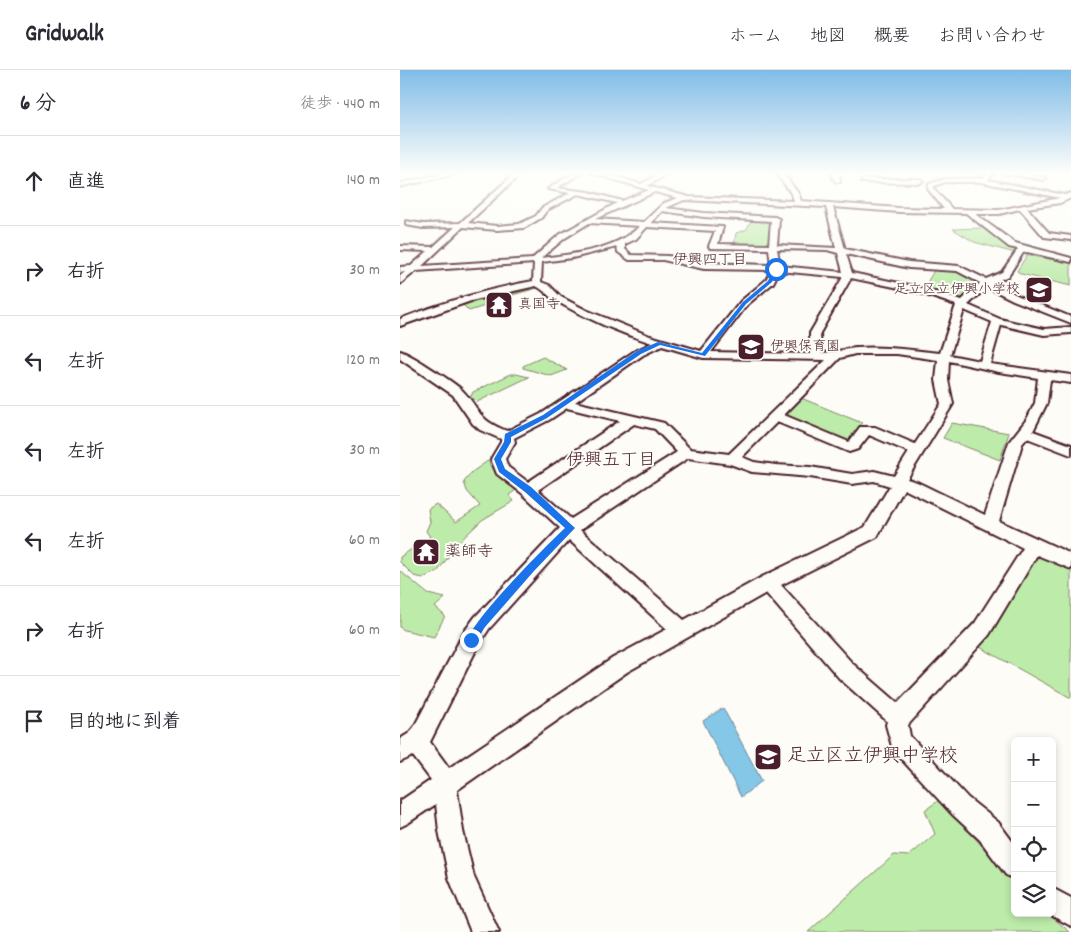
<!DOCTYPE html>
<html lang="ja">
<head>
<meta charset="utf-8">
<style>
  body { margin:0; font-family:Dekko,"Klee One",sans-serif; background:#f7f7f7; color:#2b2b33 }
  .controls { position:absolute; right:15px; bottom:15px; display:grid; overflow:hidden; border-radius:8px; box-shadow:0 2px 8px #0003 }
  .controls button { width:45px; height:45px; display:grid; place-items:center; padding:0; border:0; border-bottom:1px solid #e1e1e2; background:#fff; color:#2b2b33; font:25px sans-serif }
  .stop { position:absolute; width:15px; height:15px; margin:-11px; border:4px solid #1a73e8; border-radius:50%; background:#fff }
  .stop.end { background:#1a73e8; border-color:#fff; box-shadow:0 1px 5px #0008 }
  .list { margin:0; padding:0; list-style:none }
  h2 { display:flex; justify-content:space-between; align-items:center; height:65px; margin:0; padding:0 20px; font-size:21px }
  h2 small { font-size:16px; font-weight:400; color:#7c7c81 }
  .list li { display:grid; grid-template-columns:32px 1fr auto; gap:15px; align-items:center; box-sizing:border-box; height:90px; padding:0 20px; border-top:1px solid #e1e1e2 }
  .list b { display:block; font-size:19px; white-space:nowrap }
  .list em { font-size:16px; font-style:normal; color:#7c7c81 }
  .icon { flex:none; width:28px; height:28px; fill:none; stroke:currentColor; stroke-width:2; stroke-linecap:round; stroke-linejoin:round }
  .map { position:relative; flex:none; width:671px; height:862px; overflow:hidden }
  header { display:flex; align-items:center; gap:30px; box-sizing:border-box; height:70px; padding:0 25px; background:#fff; border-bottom:1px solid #e1e1e2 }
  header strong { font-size:24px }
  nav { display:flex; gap:28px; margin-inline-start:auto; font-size:18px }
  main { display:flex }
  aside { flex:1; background:#fff }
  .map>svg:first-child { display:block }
  .green { fill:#bdeba9; stroke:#84856a }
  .water { fill:#85c7e6; stroke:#6d849b }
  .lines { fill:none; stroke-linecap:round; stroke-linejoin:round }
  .minor-casing { stroke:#4a1f2b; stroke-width:4 }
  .major-casing { stroke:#4a1f2b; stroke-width:3 }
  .minor { fill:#fdfcf7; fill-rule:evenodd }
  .major { fill:#fdfcf7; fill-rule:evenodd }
  .route { fill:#1a73e8 }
  .labels { text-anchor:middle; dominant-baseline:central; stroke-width:4; stroke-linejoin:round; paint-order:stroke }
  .far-poi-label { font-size:14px; fill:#4a1f2b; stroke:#fdfcf7; text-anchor:start }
  .far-neighbourhood-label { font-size:15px; fill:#4a1f2b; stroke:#fdfcf7 }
  .poi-label { font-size:16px; fill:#4a1f2b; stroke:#fdfcf7; text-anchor:start }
  .neighbourhood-label { font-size:18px; fill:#4a1f2b; stroke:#fdfcf7 }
  .near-poi-label { font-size:19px; fill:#4a1f2b; stroke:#fdfcf7; text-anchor:start }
</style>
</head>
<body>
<header>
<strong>Gridwalk</strong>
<nav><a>ホーム</a><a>地図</a><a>概要</a><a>お問い合わせ</a></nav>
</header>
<main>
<aside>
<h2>6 分<small>徒歩 · 440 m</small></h2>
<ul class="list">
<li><svg class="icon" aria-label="ahead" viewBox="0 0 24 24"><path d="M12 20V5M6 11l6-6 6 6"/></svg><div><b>直進</b></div><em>140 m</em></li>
<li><svg class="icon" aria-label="right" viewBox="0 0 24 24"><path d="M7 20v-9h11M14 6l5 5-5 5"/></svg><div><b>右折</b></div><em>30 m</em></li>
<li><svg class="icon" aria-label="left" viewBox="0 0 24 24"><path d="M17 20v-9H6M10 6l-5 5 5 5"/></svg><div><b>左折</b></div><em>120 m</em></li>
<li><svg class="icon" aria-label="left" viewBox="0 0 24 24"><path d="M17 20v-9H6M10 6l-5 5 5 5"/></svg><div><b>左折</b></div><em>30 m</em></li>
<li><svg class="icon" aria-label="left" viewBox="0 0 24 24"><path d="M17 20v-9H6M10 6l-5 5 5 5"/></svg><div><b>左折</b></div><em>60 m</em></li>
<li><svg class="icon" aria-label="right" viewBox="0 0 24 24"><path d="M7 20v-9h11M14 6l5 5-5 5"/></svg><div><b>右折</b></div><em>60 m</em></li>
<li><svg class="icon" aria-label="arrive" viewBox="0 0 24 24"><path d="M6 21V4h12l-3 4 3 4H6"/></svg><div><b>目的地に到着</b></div></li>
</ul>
</aside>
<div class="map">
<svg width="671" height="862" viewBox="0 0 671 862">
  <rect width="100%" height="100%" fill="#fdfcf7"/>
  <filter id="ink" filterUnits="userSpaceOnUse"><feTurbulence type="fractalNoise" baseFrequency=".02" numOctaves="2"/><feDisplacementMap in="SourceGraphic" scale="10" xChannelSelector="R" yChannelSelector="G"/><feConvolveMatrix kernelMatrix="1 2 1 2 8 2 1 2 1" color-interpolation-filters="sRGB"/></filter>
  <g filter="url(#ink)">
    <path class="green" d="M352,149L372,151L370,174L334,175L336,163L346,160Z
      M584,158L610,177L617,179L615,183L574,172L553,159Z
      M627,185L671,193V216L621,204L617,201Z
      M535,199L561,202L580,212L562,229L523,219Z
      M134,215L141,217L83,233L85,236L69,241L61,233Z
      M143,287L167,300L151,306L123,298V296Z
      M111,304H116L129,307L77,332L71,326L73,322Z
      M401,328L462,353L450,369L444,370L389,347L388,342Z
      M552,353L609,363L600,390L543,368Z
      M89,390L90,396L116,420L109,425L114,431L82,450L59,472L38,501L23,508L14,506L0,492V487L30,467L26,461L30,452L28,439L36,434L56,452L80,436L67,421L64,412L72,402Z
      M636,484L671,497V628L578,576Z
      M0,501L28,524L45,528L35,537L45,546L34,567L4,560L0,557Z
      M541,729L615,814V843H647L670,862H408L494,785L509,786L535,764L525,740Z"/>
    <path class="water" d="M323,638L362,711L341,727L303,651Z"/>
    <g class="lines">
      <defs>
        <path id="minor" d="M115,103H122L68,153L97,156L119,154L136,146L142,138L170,123L148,119L173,103H181L157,118L189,122L222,131L249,120L192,103H203L241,114L261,103H269L247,116L289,127L394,131C392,120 382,114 377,103H383L398,123L401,131L499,138L544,139L528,119L529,114L545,109L581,108L585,107L587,103H593L588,110L665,125L671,123V128L660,133L627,138L649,163L671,166V170L644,167L620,139L599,144H575L615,173L671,188V192L627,182L623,183L608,206L593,213L619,226L671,247V253L613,230L587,217L568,235L600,249L644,259L671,257V263L644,265L601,255L590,294L671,305V313L650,310L647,333L633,361L671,375V385L627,368L622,374L599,451L671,484V499L637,485L589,565L508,655L510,666L568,728L598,752L615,775V809L606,805L580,770L552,744L493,680L486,655L487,651L439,608L366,523L227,602L57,720L63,761L74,807L99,862H71L49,808L39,761L36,734L8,753L0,757V731L31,710L13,686L0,692V669L8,664L14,657L64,562L75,547L160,458L123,424L97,404L91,389L101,372V369L80,360L73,354L53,325L0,289V281C9,283 55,313 62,320C82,341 76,349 107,361L141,344L235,281L252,273C220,263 187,249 158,232C149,228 145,220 136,216L71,231L0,256V249C43,232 87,219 133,211L134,193L16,201L0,214V206L5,202L0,203V197L11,196L28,181L0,180V176L33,177L55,157L23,158L6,155V151L23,154L60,153ZM545,112H581L660,128L599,140L552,139L534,119V116ZM255,122L278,128L264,133L244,152L195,149ZM178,124L217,133L159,165L132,189L22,196L63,157L97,160L124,158L141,148L147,140ZM284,130L426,137L436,178L377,175L379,149L375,147L304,143L266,138ZM433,137L499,142L566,143L609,177L618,179L602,202L586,209L559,196L509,192L445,179ZM262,141L304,147L371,151L369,175L318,174L323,157L251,153ZM189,153L240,156C216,180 174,184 141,188L165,168ZM247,157L315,161L309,176L310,178L369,179L371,195L304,193L268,186L231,185L225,179V174L236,169ZM217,177L218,182L229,190H263L304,199L371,200L366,210L341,231L301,281L250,266L186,240L161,227L149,215L141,212L142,192L172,188ZM377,179L427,180L438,183L443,202L380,196ZM446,184L509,198L557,201L580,213L562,230L518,217L452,203ZM379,201L443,207L410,263V284L311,282L347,235L373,213ZM451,208L514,221L556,235L540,283C512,280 484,276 456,278C445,279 433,283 421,283L420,263ZM564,240L592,252L580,291L550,285ZM262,276L303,288L426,290L329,384L290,379L264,353L175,332L243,285ZM455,284H497L538,290L536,310L541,334L515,374L475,357H460L449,372L384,345L440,288ZM549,291L599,302L638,308L635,333L627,349L609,372L585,445L517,412L507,409L553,334L548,310ZM167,338L220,351L128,412L108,397L105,389L115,372L114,368L149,350ZM377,352L449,382L458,379L469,365L509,382L494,406L474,401L452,404L410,397L376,395L354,392L342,387ZM234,354L255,359L277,382L171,449L138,420ZM288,388L330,394L352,402L410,407L452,414L474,411L490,416L465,457L362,507L284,550L180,460ZM504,419L623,478L575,553L498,633L453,594L381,515L477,467ZM169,470L267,559L213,588L49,698L30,672L78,576L89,559Z
          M433,103H439L440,112H436L432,106Z
          M602,103H622L646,108L643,110Z
          M463,109H520L523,111L520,113L461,112Z
          M652,818L671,828V856L647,843H652Z"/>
        <path id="major" d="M45,103H61L0,117V113Z"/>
      </defs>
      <use href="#minor" class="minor-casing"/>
      <use href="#major" class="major-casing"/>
      <use href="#minor" class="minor"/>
      <use href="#major" class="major"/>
    </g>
  </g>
  <linearGradient id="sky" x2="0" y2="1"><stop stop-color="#80bce7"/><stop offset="0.46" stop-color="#fefefb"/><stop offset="1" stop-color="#fefefb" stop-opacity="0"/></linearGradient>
  <rect width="671" height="224" fill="url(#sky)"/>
  <path class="route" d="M374,198L378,199L372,212L346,234L305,286L260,275L241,284L147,348L111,367V372L101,389L105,399L131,417L175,458L134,501L85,557L75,573H68C62,559 150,472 165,458L125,422L99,402L94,389L104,372L105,364L143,345L237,281L258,272L302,283L343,232L368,211Z"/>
  <defs>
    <symbol id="school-square" viewBox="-11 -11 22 22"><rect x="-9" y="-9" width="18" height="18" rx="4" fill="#4a1f2b" stroke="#fdfcf7"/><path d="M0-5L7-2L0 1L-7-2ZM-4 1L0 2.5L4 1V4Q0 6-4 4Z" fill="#fff"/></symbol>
    <symbol id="temple-square" viewBox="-11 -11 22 22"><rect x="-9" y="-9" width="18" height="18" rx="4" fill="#4a1f2b" stroke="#fdfcf7"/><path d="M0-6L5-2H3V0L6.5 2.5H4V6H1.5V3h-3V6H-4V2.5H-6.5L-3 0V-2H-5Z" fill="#fff"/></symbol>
  </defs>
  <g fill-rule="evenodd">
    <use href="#school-square" x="623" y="204" width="32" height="32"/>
    <use href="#temple-square" x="83" y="219" width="32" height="32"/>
    <use href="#school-square" x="335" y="261" width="32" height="32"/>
    <use href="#temple-square" x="10" y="466" width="32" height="32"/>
    <use href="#school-square" x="352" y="671" width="32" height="32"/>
  </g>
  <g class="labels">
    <g class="far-poi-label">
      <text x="620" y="220" text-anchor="end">足立区立伊興小学校</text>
      <text x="118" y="235">真国寺</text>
      <text x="370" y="277">伊興保育園</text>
    </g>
    <g class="far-neighbourhood-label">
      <text x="310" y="191">伊興四丁目</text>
    </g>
    <g class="poi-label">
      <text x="45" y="482">薬師寺</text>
    </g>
    <g class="neighbourhood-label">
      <text x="211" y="391">伊興五丁目</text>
    </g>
    <g class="near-poi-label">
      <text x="387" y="687">足立区立伊興中学校</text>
    </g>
  </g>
</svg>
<div class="controls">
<button>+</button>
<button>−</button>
<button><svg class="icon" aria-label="locate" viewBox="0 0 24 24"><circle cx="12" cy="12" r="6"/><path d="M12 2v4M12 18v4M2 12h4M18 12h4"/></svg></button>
<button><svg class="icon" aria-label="layers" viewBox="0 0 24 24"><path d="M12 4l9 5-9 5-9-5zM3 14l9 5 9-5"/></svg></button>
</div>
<div class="stop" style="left:376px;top:199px"></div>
<div class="stop end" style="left:71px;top:570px"></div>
</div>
</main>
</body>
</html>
